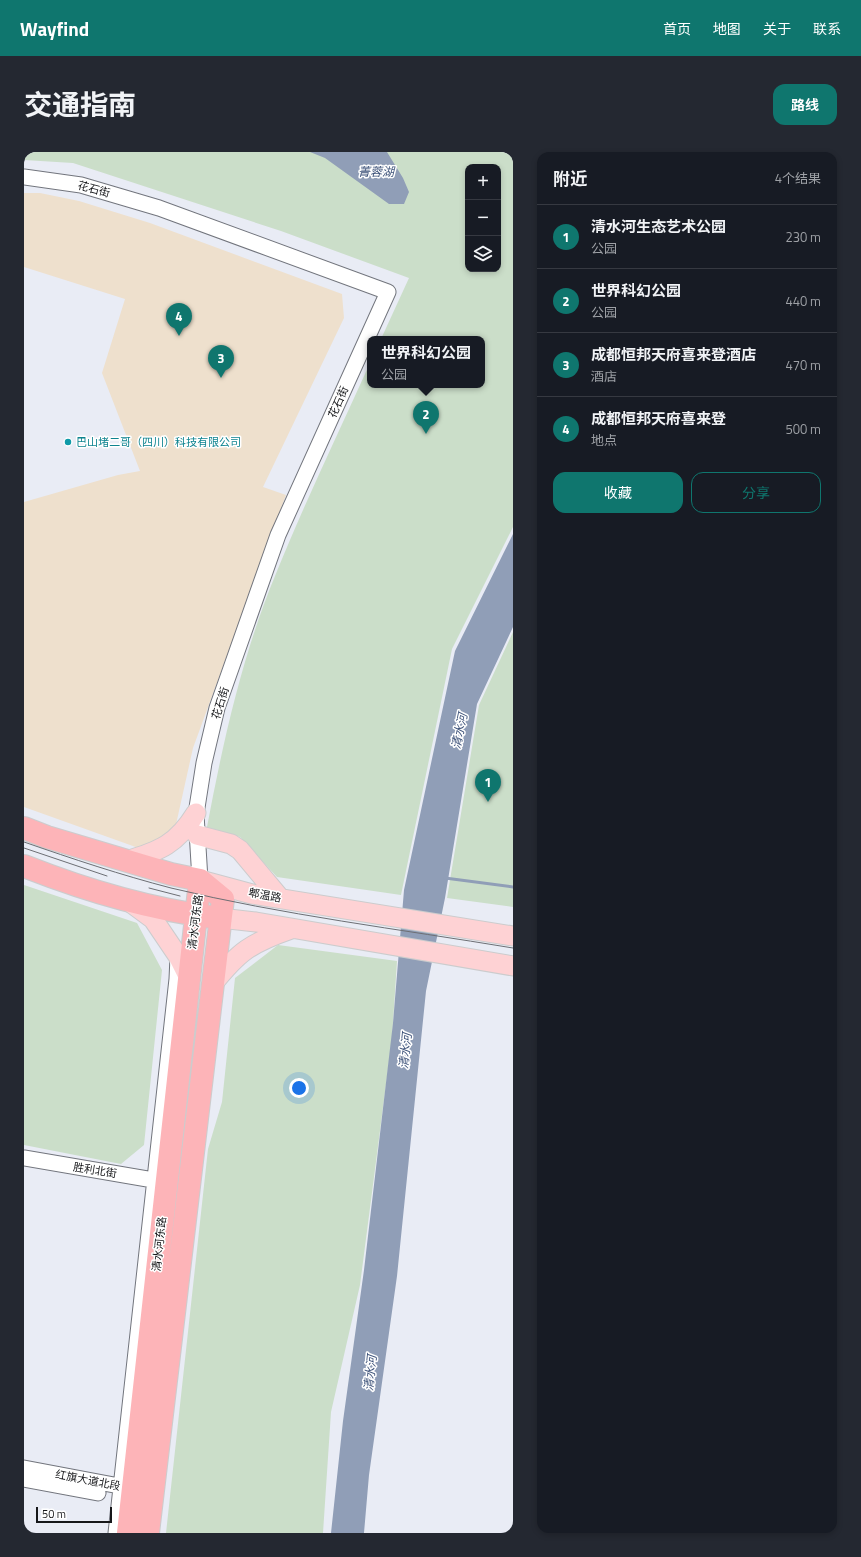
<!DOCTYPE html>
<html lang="zh">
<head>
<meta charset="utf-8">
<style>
  body { margin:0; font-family:"Titillium Web","Noto Sans SC",sans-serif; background:#242831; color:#f1f3f6 }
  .controls { position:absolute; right:12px; top:12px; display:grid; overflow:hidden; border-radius:8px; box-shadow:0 2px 6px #0003 }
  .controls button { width:36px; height:36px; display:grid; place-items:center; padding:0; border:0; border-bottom:1px solid #363941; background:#171b24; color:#f1f3f6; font:20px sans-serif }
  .scale { position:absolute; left:12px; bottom:10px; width:76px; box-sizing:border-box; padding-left:4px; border:2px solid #16171a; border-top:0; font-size:11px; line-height:14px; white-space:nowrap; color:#16171a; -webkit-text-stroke:3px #fff; paint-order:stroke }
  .you { position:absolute; left:275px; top:936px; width:14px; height:14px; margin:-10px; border:3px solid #fff; border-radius:50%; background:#1a73e8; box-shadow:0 0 0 6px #1a73e833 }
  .badge { display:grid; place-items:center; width:26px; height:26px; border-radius:50%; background:#0f766e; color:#fff; font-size:13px; font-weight:700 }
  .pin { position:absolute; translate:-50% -33px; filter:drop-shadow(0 1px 2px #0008) }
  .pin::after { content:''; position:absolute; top:21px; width:14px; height:12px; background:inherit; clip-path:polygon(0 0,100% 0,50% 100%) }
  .popup { position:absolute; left:343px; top:184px; width:118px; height:52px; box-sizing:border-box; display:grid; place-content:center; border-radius:8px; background:#171b24; filter:drop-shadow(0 1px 3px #0005); font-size:13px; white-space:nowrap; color:#9ea1a6 }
  .popup b { font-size:15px; color:#f1f3f6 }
  .popup::after { content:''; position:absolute; left:50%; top:100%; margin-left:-8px; border:8px solid transparent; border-top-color:#171b24 }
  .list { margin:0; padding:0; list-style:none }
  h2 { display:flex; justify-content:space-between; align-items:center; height:52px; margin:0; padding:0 16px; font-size:17px }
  h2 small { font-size:13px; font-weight:400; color:#9ea1a6 }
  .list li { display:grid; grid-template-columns:26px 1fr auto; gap:12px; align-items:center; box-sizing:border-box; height:64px; padding:0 16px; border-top:1px solid #363941 }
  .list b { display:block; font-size:15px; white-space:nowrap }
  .list p { margin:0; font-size:13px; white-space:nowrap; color:#9ea1a6 }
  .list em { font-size:13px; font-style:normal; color:#9ea1a6 }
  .actions { display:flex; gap:8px; padding:12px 16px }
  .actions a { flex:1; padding:9px 0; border:1px solid #0f766e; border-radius:12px; text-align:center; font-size:14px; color:#0f766e }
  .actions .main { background:#0f766e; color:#fff }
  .icon { flex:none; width:22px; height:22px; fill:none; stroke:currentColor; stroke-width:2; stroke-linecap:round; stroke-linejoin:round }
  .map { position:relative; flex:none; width:489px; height:1381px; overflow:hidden; border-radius:12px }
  header { display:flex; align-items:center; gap:24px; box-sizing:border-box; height:56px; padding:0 20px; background:#0f766e; color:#fff }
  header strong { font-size:19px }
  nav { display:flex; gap:22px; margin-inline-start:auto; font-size:14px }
  .intro { display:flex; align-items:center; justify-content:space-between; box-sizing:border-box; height:96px; padding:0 24px }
  h1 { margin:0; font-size:28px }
  .button { padding:10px 18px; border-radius:12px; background:#0f766e; color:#fff; font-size:14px; font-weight:700 }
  main { display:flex; gap:24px; padding:0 24px }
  aside { flex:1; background:#171b24; border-radius:12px; box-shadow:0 2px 6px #0003 }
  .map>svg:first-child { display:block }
  .commercial { fill:#eee0cd }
  .green { fill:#cbdec9; fill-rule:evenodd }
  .water { fill:#909eb7 }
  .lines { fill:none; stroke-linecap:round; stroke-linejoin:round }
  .stream { stroke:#909eb7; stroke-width:3 }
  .minor-casing { stroke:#72757d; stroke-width:17 }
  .major-casing { stroke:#cccccd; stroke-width:21 }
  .highway-casing { stroke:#cccccd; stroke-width:24 }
  .minor { stroke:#fff; stroke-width:15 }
  .major { stroke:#fed2d4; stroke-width:19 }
  .highway { stroke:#fdb4b8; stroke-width:22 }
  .tram { stroke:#6d6f74; stroke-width:1 }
  .culture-dot { fill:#0f9aa8; stroke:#fff; stroke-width:1.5 }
  .labels { text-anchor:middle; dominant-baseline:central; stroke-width:3; stroke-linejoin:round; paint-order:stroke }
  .street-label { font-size:11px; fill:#16171a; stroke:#fff }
  .culture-label { font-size:11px; fill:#0d838f; stroke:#fff; text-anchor:start }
  .water-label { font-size:12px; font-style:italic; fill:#3e537a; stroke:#fff }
</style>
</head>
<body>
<header>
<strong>Wayfind</strong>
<nav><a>首页</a><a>地图</a><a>关于</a><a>联系</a></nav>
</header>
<div class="intro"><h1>交通指南</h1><a class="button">路线</a></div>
<main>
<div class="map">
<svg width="489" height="1381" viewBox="0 0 489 1381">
  <rect width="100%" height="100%" fill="#e9ecf5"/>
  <path class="commercial" d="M0,41H16L55,49L126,71L318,142L320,166L239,335L262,343L169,596L151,677L120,698L0,655V350L94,323L116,319L78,221L101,147L0,115Z"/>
  <path class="green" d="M0,0H489V375L428,497L377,743L253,725L216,685L183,675C199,590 218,504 251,424C280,352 314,282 346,211V233H458V187H357L385,126L257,79L49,11L0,8ZM444,15H474V117H444Z
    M489,480V755L423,746L455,553Z
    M0,733L113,771L138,818L120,993L97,1012L0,993Z
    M254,793L373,809L368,886L336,1133L307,1260L299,1381H142L184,997L198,950L211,826Z"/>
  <path class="water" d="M286,0H363L379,26L385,40L380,52H365L301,6Z
    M489,382V475L453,552L421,746L402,839L373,1124L345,1323L340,1381H307L319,1269L340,1118L369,871L380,738L431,499Z"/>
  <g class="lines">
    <path class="stream" d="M421,726L489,735"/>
    <defs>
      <path id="minor" d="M0,25L57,33L135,56L364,140L254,383L193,556L180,611L172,662L176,728
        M0,1006L141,1030
        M0,1316L106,1336
        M0,1327L74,1341
        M92,1381L153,827L154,805"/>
      <path id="major" d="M173,683L207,692L216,698L256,746
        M102,709C136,699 153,692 172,661
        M176,728L228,742L489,784
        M106,750L129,767L154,804L164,824
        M196,766L232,770L489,814
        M188,833C215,799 227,791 267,777"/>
      <path id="highway" d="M0,676L23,685L147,722L176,728L199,747L124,1381
        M0,714C58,737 126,757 188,765
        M104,1381L176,728"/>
    </defs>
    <use href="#minor" class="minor-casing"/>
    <use href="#major" class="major-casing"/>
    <use href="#highway" class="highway-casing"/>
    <use href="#minor" class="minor"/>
    <use href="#major" class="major"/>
    <use href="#highway" class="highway"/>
    <path class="tram" d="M0,690C49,707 97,723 147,736C259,763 375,777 489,796
      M0,696L83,724
      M125,736L156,744"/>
  </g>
  <circle class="culture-dot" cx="44" cy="290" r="4"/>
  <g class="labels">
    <g class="street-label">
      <text transform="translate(70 37) rotate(15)">花石街</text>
      <text transform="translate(314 250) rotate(-66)">花石街</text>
      <text transform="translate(196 551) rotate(-73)">花石街</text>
      <text transform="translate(241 743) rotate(10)">郫温路</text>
      <text transform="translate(171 770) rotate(-83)">清水河东路</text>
      <text transform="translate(71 1018) rotate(9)">胜利北街</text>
      <text transform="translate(135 1092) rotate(-84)">清水河东路</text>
      <text transform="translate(64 1328) rotate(11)">红旗大道北段</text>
    </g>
    <g class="culture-label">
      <text x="52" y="290">巴山堵二哥（四川）科技有限公司</text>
    </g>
    <g class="water-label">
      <text x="352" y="19">菁蓉湖</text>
      <text transform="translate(435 579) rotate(-78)">清水河</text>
      <text transform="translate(381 899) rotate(-84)">清水河</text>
      <text transform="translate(346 1221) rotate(-84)">清水河</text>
    </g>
  </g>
</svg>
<div class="controls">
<button>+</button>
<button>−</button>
<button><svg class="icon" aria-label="layers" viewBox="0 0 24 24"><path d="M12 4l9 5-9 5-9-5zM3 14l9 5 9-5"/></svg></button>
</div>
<div class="scale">50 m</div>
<div class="you"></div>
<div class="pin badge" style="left:464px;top:650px">1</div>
<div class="pin badge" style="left:402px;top:282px">2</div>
<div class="popup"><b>世界科幻公园</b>公园</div>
<div class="pin badge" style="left:197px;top:226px">3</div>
<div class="pin badge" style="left:155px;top:184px">4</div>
</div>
<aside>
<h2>附近<small>4个结果</small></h2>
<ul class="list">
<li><span class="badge">1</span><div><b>清水河生态艺术公园</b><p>公园</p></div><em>230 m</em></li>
<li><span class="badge">2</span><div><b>世界科幻公园</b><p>公园</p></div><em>440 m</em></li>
<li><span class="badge">3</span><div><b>成都恒邦天府喜来登酒店</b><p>酒店</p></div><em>470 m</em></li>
<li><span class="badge">4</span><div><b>成都恒邦天府喜来登</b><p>地点</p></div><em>500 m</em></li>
</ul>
<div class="actions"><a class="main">收藏</a><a>分享</a></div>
</aside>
</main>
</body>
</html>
